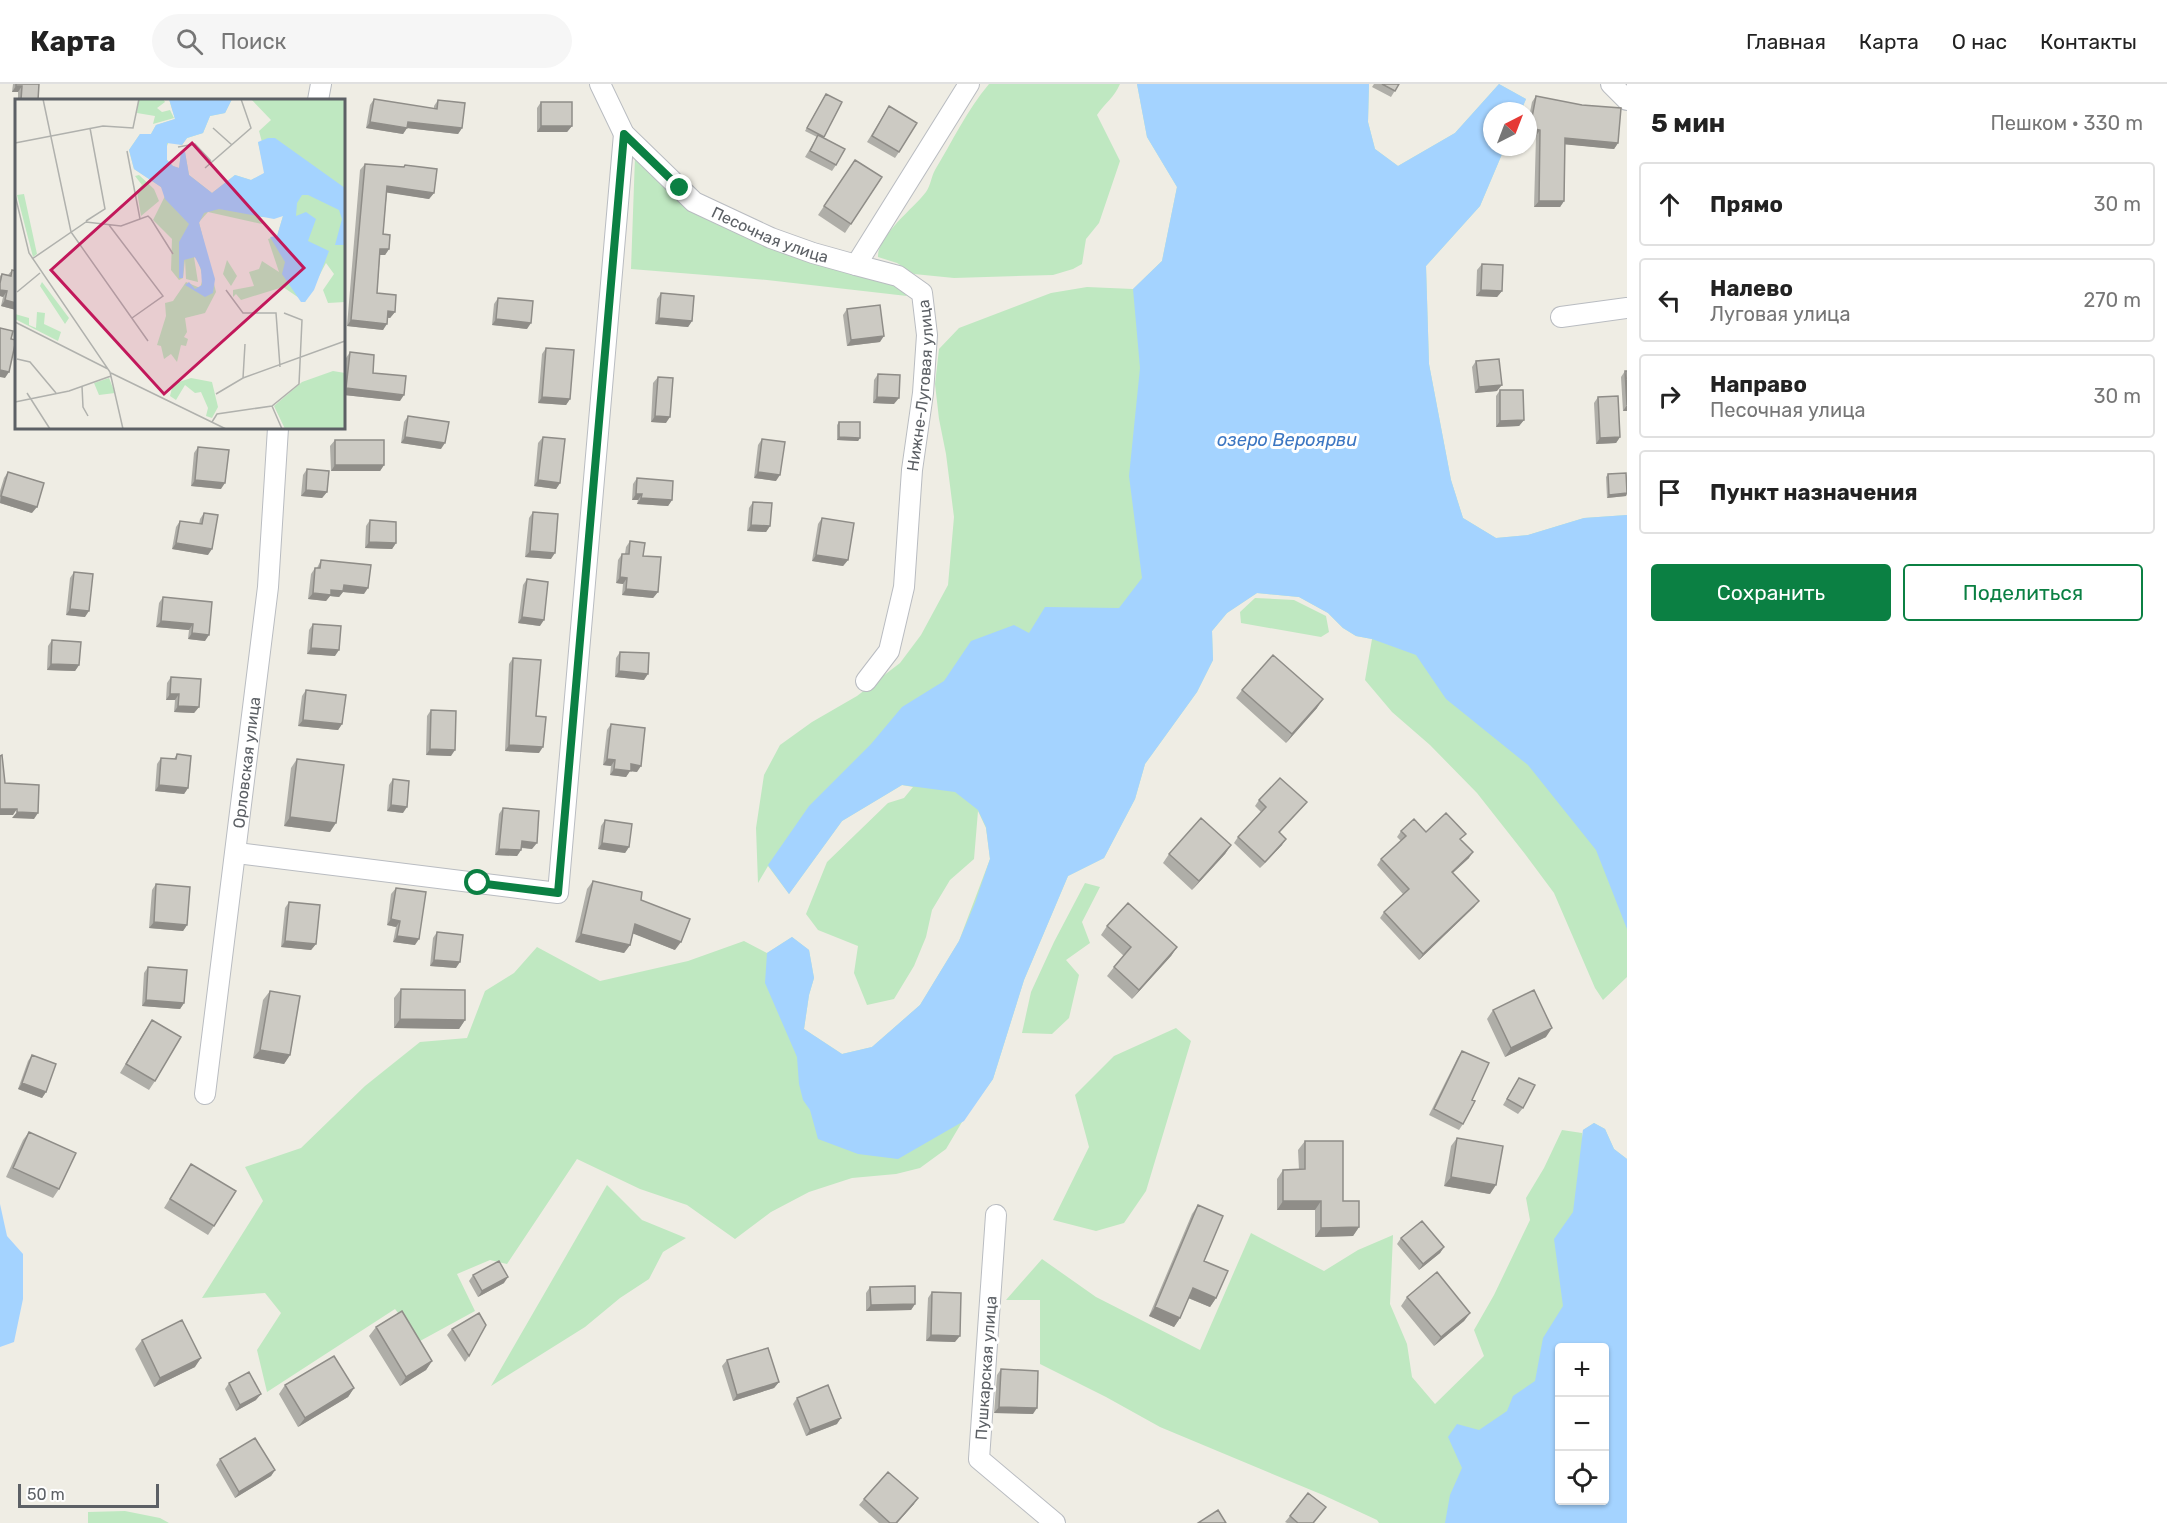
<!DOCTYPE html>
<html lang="ru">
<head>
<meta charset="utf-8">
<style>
  body { margin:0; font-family:Rubik,sans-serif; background:#f6f6f6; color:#222 }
  .controls { position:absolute; right:18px; bottom:18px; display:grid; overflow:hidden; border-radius:6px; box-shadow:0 2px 4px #0004 }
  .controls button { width:54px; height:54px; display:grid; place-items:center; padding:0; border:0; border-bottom:2px solid #e0e0e0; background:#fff; color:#222; font:30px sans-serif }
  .compass { position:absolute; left:1483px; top:18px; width:54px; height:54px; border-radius:50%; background:#fff; box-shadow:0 2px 4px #0004; rotate:42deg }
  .scale { position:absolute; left:18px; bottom:15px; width:141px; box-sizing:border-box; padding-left:6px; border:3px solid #5c6065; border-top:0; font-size:16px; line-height:21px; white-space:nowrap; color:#5c6065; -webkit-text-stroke:4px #fff; paint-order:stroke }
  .stop { position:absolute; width:18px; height:18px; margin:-14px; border:4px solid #0b8043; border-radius:50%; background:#fff }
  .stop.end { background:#0b8043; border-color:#fff; box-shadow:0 2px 6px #0008 }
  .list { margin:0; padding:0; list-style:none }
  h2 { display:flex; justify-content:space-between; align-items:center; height:78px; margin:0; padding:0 24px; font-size:26px }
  h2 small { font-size:20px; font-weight:400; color:#767676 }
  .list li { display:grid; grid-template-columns:39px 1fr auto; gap:18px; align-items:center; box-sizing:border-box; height:84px; margin:0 12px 12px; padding:0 12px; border:2px solid #e0e0e0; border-radius:6px }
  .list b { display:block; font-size:22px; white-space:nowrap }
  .list p { margin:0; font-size:20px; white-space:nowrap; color:#767676 }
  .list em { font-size:20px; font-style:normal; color:#767676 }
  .actions { display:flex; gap:12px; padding:18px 24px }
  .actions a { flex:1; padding:14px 0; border:2px solid #0b8043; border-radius:6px; text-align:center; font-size:21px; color:#0b8043 }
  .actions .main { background:#0b8043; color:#fff }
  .icon { flex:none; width:33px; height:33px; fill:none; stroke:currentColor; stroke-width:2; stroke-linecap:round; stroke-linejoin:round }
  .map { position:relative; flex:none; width:1627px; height:1439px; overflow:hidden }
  header { display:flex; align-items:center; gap:36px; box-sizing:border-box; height:84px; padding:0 30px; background:#fff; border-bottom:2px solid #e0e0e0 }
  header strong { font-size:28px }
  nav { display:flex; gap:33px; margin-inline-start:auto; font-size:21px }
  .search { width:420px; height:54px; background:#f6f6f6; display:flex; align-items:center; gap:15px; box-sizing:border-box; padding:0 21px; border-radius:33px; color:#767676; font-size:22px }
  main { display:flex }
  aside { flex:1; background:#fff }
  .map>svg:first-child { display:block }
  .green { fill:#bfe8c1; fill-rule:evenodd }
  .water { fill:#a4d3ff; fill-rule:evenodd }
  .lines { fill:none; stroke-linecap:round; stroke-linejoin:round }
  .street-casing { stroke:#b9bcc1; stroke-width:22 }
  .street { stroke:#fff; stroke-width:20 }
  .wall { fill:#afaea8 }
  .shaded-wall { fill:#8f8d88 }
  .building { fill:#cccac3; stroke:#8f8d88; stroke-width:1.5 }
  .route { stroke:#0b8043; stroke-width:8 }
  .labels { text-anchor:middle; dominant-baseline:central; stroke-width:6; stroke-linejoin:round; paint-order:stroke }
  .street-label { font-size:16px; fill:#5c6065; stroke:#fff }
  .water-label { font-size:18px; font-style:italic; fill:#3d77c2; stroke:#fff }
  .inset-road { fill:none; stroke:#b0b1ad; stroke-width:1.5 }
  .view { fill:#c2185b; fill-opacity:0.15; stroke:#c2185b; stroke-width:3 }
  .inset-edge { fill:none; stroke:#5c6065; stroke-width:3 }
</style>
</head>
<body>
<header>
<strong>Карта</strong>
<div class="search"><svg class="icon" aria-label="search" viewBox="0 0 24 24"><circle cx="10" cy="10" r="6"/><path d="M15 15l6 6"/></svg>Поиск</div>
<nav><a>Главная</a><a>Карта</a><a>О нас</a><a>Контакты</a></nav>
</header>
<main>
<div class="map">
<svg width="1627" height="1439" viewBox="0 0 1627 1439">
  <rect width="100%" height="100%" fill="#efede4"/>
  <path class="green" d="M989,0H1120C1114,14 1105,19 1097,31L1120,77L1099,139L1086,155L1082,180L1073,185L1053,191L954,194L914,190L897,179L878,173C877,152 914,124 926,108C931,101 931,93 935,86C952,58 967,26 989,0Z
    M1137,0H1369L1368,38L1375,65L1398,82L1455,49L1499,0L1526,15L1521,27H1492V63H1505L1480,122L1426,182L1429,280L1451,396L1463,434L1496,454L1528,451L1584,434L1627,431V893L1603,916L1595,904L1554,809L1525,770L1477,709L1430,661L1392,628L1365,596L1372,555L1356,552L1343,544L1328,529L1299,513L1257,509L1227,529L1212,547L1213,576L1197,608L1145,680L1135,715L1104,774L1068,792L1024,896L993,995L962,1038L946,1065L920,1084L896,1090L852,1094L809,1108L771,1128L735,1155L687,1121L640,1105L577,1075L507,1180L490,1176L457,1190L475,1227L420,1257L395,1225L267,1308L257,1266L281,1229L265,1209L202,1214L263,1117L245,1083L301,1064L365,1002L420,958L467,954L485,907L514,889L537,863L600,897L688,877L744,857L767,869L792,853L809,866L814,894L809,911L804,945L842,970L872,963L920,921L959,857L990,775L986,744L978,727L974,775L950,796L932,826L926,853L914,882L894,915L867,921L854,889L858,862L818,846L806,830L827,778L888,719L904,714L913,703L902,701L842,737L789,810L768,782L758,799L756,744L764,691L780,661L812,638L857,612L900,579L921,551L948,501L954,433L946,370L939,335L935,300L939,265L959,244L1051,209L1087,203L1133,205L1162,177L1177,103L1147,53Z
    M635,73L691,126L895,200L907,212L767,196L631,185Z
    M1255,514L1294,516L1326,532L1329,548L1321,553L1241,539L1240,528Z
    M1085,799L1100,803L1082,838L1090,859L1066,876L1079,891L1069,934L1052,950L1022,949L1031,908L1054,858Z
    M1176,944L1191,957L1146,1107L1124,1139L1096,1147L1053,1136L1089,1063L1075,1011L1114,972Z
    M1594,1039L1605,1045L1614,1065L1627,1075V1439H1379L1377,1436L1323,1411L1160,1343L1106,1313L1040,1280V1216H1006L1042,1175L1096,1213L1200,1266L1251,1149L1324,1187L1358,1166L1393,1151L1390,1220L1407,1260L1412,1293L1435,1320L1484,1272L1474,1246L1494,1211L1530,1136L1526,1114L1544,1084L1562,1046L1582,1049V1056L1583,1046ZM1560,1264H1604V1416H1560Z
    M607,1101L642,1136L686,1154L663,1168L649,1195L620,1214L585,1243L491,1302Z
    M125,1427L160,1434L169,1439H88V1428Z"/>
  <path class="water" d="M1137,0H1369L1368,38L1375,65L1398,82L1455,49L1499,0L1526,15L1521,27H1492V63H1505L1480,122L1426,182L1429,280L1451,396L1463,434L1496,454L1528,451L1584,434L1627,431V845L1596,766L1528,681L1446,615L1416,571L1372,555L1356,552L1343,544L1328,529L1299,513L1257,509L1227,529L1212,547L1213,576L1197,608L1145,680L1135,715L1104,774L1068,792L1024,896L993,995L964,1037L898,1075L858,1070L818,1055L810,1026L803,1016L799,1000L797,973L765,899L767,869L792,853L809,866L814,894L809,911L804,945L842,970L872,963L920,921L959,857L975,819L990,775L986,743L978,726L955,708L902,701L842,737L789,810L768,781L809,722L871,660L902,623L944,597L971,557L1014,541L1029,549L1045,523L1119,524L1142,494L1129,392L1140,284L1133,205L1162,177L1177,103L1147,53Z
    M1594,1039L1605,1045L1614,1065L1627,1075V1439H1445L1450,1411L1462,1384L1448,1353L1457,1340L1479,1346L1507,1327L1513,1312L1535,1297L1543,1254L1563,1222L1554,1155L1573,1128L1583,1046ZM1560,1264H1604V1416H1560Z
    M0,1120L7,1152L23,1170V1215L14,1258L0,1263Z"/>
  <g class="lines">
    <defs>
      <g id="street">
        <path id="s1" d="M600,0L624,50L694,118L771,154L813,169L856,181"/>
        <path d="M1611,0L1627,16"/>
        <path d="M318,16L321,0"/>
        <path d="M1561,233L1627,224"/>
        <path id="s2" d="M866,597L889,567L904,503L912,386L923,309L927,251L922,209L898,192L856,181L969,0"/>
        <path d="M237,769L558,809L624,50"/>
        <path id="s3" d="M205,1010L268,503L278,344"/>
        <path d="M996,1131L979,1375L1055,1439"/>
      </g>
    </defs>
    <use href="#street" class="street-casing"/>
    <use href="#street" class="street"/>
  </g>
  <path class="wall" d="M13,0H39L38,16H18V8H12Z
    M1374,0H1399L1391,13L1372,3Z
    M1536,12L1618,59L1614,65L1565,60L1564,117L1560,123H1534L1536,52L1528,51V38L1532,18Z
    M824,13L842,18L823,54L836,81L832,87L805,73L817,53L805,47Z
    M374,15L434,25V22L438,16L462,44L458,50L407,44L403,50L366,44L370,21Z
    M541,18L572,42L567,48H537V24Z
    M889,22L899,68L895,74L867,58Z
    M855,76L882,93L845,149L818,131Z
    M365,80L403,83L405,81L434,109L429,115L387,108L383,150L389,165L385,171H380L377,209L395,228L390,234H388L383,246L347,242L360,86Z
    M1482,180L1502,207L1497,213L1476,212L1477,186Z
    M12,186L16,226L1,222L3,213L0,212V192L2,190L8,191Z
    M661,209L692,237L688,243L655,240L657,215Z
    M498,214L527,245L492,241L494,220Z
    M847,225L880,258L847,262L843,231Z
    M546,264L570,315L566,321L538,319L542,270Z
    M350,268L373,289L400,317L344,311V293L346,274Z
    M1476,277L1497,307L1475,309L1472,283Z
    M1625,287H1627V327H1623L1621,293Z
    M878,290L894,320L873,319L874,296Z
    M658,293L666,339L651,338L653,299Z
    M1500,306L1524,336L1519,342L1496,343V312Z
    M1598,313L1620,353L1616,359L1596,360L1594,319Z
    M408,332L441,365L401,359L404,338Z
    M839,338L860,354L858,357L837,356V341Z
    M543,353L560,399L556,405L534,402L538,359Z
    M762,355L776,397L754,394L758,361Z
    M335,356L384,381L380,387H331L330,362Z
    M198,363L221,405L191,402L194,369Z
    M307,385L327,408L322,414L301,412L303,391Z
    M8,388L32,429L0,419V407L4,394Z
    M1608,390L1627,399V410L1626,412L1607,414L1606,393Z
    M637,394L672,416L668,422L637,420L638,416H632L633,400Z
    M753,418L770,442L766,448L747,447L749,424Z
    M533,428L551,475L525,473L529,434Z
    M204,429L208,471L172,465L176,443L180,437L199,440L200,435Z
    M822,434L848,476L843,482L812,477L818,440Z
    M370,436L396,459L392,465L365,464L366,442Z
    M630,457L643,472L658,508L653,514L622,511L623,500L616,499L618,476L622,470H625L626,463Z
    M321,476L364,510L343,508L339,513L330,512L326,517L308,515L311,490L315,484H317Z
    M74,488L85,533L66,531L70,494Z
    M527,495L540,542L518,539L523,501Z
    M163,513L212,518L205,557L188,555L189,546L156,543L159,519Z
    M313,540L335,572L307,570L309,546Z
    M52,556L79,581L75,587L47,586L48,562Z
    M620,568L644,596L615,593L616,574Z
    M513,574L536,632L539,669L505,667L509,580Z
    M171,593L199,623L194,629L174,628L175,616H166L167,599Z
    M306,606L342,640L338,646L298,642L302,612Z
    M1242,606L1317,624L1286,659L1236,614Z
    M431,626L451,672L426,671L427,632Z
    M611,640L637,688L630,687L626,693L610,691L611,682L603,681L607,646Z
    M177,670L188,704L184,710L155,707L157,680L161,674L174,675Z
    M297,675L330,748L284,742L291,684Z
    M393,695L403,729L387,727L389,701Z
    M1259,716L1307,718L1302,724L1279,749L1282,761L1260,784L1234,759L1238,753L1261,728L1255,722Z
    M503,724L532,765L521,764V766L517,772L495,771L499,730Z
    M605,736L629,763L625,769L598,765L601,742Z
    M1401,747L1426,748L1461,756L1469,774L1453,789L1479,817L1474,823L1419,876L1380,834L1384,828L1403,810L1377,781L1381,775L1401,757L1397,753Z
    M1231,761L1225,770L1192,806L1163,779L1169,770Z
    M593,797L641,816L675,866L633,849L630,861L624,869L575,858L587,805Z
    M156,800L187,841L183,847L149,844L152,806Z
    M396,804L415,861L393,858L396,843L387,841L391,810Z
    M289,818L316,860L311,866L281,863L285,824Z
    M1107,842L1177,863L1171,872L1132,915L1107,892L1114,883L1124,872L1101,851Z
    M437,848L456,884L430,882L433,854Z
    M148,883L184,919L180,925L142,922L144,889Z
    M401,905L465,936L459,945L394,944V914Z
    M270,907L290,971L284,980L253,974L263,916Z
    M1493,926L1546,953L1505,973L1487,935Z
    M152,936L155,997L149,1006L120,989L146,945Z
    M1462,967L1472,1016L1463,1040L1459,1046L1429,1031L1458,973Z
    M32,971L46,1008L42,1014L18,1005L28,977Z
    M1519,994L1523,1024L1518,1030L1503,1021Z
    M29,1048L59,1105L53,1114L6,1093L23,1056Z
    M1457,1054L1490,1110L1444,1102L1451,1062Z
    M1305,1057L1359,1143L1353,1152L1315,1153V1126H1277V1095L1283,1086H1299L1298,1066Z
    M191,1080L214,1142L208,1151L164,1124Z
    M1198,1121L1204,1177L1216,1214L1210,1223L1188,1214L1180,1234L1174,1243L1149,1232L1192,1130Z
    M1401,1154L1444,1163L1440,1169L1419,1186L1397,1160Z
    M473,1191L504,1199L478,1213L469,1197Z
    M870,1203L915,1220L911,1226L866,1227V1209Z
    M932,1208L955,1258L926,1257L928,1214Z
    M1407,1213L1470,1229L1464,1237L1434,1262L1401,1222Z
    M376,1243L432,1277L426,1286L400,1302L369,1252Z
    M452,1245L469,1272L465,1278L447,1251Z
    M142,1256L195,1283L154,1303L135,1265Z
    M727,1276L779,1298L774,1304L733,1317L722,1282Z
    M1001,1285L1033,1330L994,1329L997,1291Z
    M229,1299L256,1316L236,1327L225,1305Z
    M285,1301L354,1304L348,1313L298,1343L279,1310Z
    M797,1314L837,1340L806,1352L793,1320Z
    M220,1375L275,1386L271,1392L235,1414L216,1381Z
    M864,1415L914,1420L897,1439H879L859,1421Z
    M1326,1423L1314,1439H1287L1285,1438L1290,1432Z"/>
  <path class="shaded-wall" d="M16,2H22L18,8H12Z
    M370,38H408L462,44L458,50L407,44L403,50L366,44Z
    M541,42H572L567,48H537Z
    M1530,44L1540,46L1536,52L1528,51V47Z
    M1565,54L1618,59L1614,65L1561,60Z
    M387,102L434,109L429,115L383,108Z
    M1539,117H1564L1560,123H1534Z
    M380,165H389L385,171H376Z
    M0,206L7,207L3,213L0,212Z
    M1481,206L1502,207L1497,213L1476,212Z
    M5,216L16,219V226L1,222Z
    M388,227L395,228L390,234L384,233Z
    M659,234L692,237L688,243L655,240Z
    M496,235L531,239L527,245L492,241Z
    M351,236L387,240L383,246L347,242Z
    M884,252L880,258L847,262L851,256Z
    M0,286L9,288L5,294L0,293Z
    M1502,301L1497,307L1475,309L1479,303Z
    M346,304L404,311L400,317L344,311V308Z
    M542,313L570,315L566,321L538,319Z
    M877,313L899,314L894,320L873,319Z
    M1627,321V327H1623Z
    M655,332L670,333L666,339L651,338Z
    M1524,336L1519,342L1496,343L1500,337Z
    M405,353L445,359L441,365L401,359Z
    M839,353L860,354L858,357L837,356Z
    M1620,353L1616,359L1596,360L1600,354Z
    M335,381H384L380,387H331Z
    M758,388L780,391L776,397L754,394Z
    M195,396L225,399L221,405L191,402Z
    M538,396L560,399L556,405L534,402Z
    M306,406L327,408L322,414L301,412Z
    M1627,409L1626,412L1607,414L1609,411Z
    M636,410H642L638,416H632Z
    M1,412L37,423L32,429L0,419Z
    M641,414L672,416L668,422L637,420Z
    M751,441L770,442L766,448L747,447Z
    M369,458L396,459L392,465L365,464Z
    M176,459L212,465L208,471L172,465Z
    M530,467L555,469L551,475L525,473Z
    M816,471L848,476L843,482L812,477Z
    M620,493L627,494L623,500L616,499Z
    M344,501L368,504L364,510L343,508L339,513L330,512L326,517L308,515L313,509L331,506Z
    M626,505L658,508L653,514L622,511Z
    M70,525L89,527L85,533L66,531Z
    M522,533L544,536L540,542L518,539Z
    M161,537L193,540L189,546L156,543Z
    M192,549L209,551L205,557L188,555Z
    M311,564L339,566L335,572L307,570Z
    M51,580L79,581L75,587L47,586Z
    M619,587L648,590L644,596L615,593Z
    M170,610H179L175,616H166Z
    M1323,615L1317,624L1286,659L1292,650Z
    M178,622L199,623L194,629L174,628Z
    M303,636L342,640L338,646L298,642Z
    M509,661L543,663L539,669L505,667Z
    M430,665L455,666L451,672L426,671Z
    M607,675L615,676L611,682L603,681Z
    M631,680L641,682L637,688L630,687L626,693L610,691L614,685Z
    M159,701L188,704L184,710L155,707Z
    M391,721L407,723L403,729L387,727Z
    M0,725H17L13,731H0Z
    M17,728L38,729L34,735L12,734Z
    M290,733L336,739L330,748L284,742Z
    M1286,755L1282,761L1260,784L1265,778Z
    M522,757L537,759L532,765L518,763Z
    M602,759L629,763L625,769L598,765Z
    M1231,761L1225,770L1192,806L1199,797Z
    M499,765L521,766L517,772L495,771Z
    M1473,768L1469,774L1447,794L1452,788Z
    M1479,817L1474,823L1419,876L1423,870Z
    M391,835L400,837L396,843L387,841Z
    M154,838L187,841L183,847L149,844Z
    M635,840L681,858L675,866L629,848Z
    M581,850L630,861L624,869L575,858Z
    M397,852L419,855L415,861L393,858Z
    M285,857L316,860L311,866L281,863Z
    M1177,863L1171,872L1132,915L1139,906Z
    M434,876L460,878L456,884L430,882Z
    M146,916L184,919L180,925L142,922Z
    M400,935L465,936L459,945L394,944Z
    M1552,944L1546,953L1505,973L1511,964Z
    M260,966L290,971L284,980L253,974Z
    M22,999L46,1008L42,1014L18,1005Z
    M1451,1093L1496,1101L1490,1110L1444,1102Z
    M1283,1117H1321L1315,1126H1277Z
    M1359,1143L1353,1152L1315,1153L1321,1144Z
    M1444,1163L1440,1169L1419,1186L1423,1180Z
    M508,1193L504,1199L478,1213L482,1207Z
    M1193,1204L1216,1214L1210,1223L1186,1213Z
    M915,1220L911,1226L866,1227L871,1221Z
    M1155,1223L1180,1234L1174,1243L1149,1232Z
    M1470,1229L1464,1237L1434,1262L1441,1253Z
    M931,1251L960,1252L955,1258L926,1257Z
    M201,1274L195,1283L154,1303L160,1294Z
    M432,1277L426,1286L400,1302L406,1293Z
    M779,1298L774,1304L733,1317L737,1311Z
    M354,1304L348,1313L298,1343L305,1334Z
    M261,1310L256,1316L236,1327L240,1321Z
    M999,1323L1037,1324L1033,1330L994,1329Z
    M841,1334L837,1340L806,1352L810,1346Z
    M275,1386L271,1392L235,1414L239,1408Z
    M918,1414L914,1420L897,1439H896Z"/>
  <path class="building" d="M16,0H39L38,16H21L22,2H16Z
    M1382,0H1399L1395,7Z
    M826,10L842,18L824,53L807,44Z
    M1536,12L1582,21L1621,24L1618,59L1565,54L1564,117H1539L1540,46L1530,44Z
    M227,15L242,16H227Z
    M374,15L437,25L438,16L465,19L462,44L408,38L407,44L370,38Z
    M541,18H572V42H541Z
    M889,22L917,39L899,68L872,52Z
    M818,51L845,65L836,81L810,67Z
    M855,76L882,93L851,140L824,122Z
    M365,80L404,83L405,81L437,85L434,109L387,102L383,150L390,151L389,165H380L377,209L396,211L395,228L388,227L387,240L351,236Z
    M1482,180L1503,181L1502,207L1481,206Z
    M12,186L16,187V219L5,216L7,207L0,206V199L2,190L11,192Z
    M661,209L694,212L692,237L659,234Z
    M498,214L533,217L531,239L496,235Z
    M880,221L884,252L851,256L847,225Z
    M0,244L13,247L11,255L16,256L9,288L0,286Z
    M546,264L574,266L570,315L542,313Z
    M350,268L374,271L373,289L406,292L404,311L346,304Z
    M1499,275L1502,301L1479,303L1476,277Z
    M1625,287H1627V321Z
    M878,290L900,291L899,314L877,313Z
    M658,293L673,294L670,333L655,332Z
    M1500,306H1523L1524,336L1500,337Z
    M1618,312L1620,353L1600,354L1598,313Z
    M408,332L449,338L445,359L405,353Z
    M839,338H860V354L839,353Z
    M543,353L565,355L560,399L538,396Z
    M762,355L785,358L780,391L758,388Z
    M335,356H384V381H335Z
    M198,363L229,366L225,399L195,396Z
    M307,385L329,387L327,408L306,406Z
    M8,388L44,399L37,423L1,412Z
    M1626,389L1627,409L1609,411L1608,390Z
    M637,394L673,397L672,416L641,414L642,410H636Z
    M753,418L772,419L770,442L751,441Z
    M533,428L558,430L555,469L530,467Z
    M204,429L218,431L212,465L176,459L180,437L202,440Z
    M822,434L854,439L848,476L816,471Z
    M370,436L396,438V459L369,458Z
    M630,457L645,459L643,472L661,473L658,508L626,505L627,494L620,493L622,470H629Z
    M321,476L371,481L368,504L344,501L343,507L331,506V511L313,509L315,484H320Z
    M74,488L93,490L89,527L70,525Z
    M527,495L548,498L544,536L522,533Z
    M163,513L212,518L209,551L192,549L193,540L161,537Z
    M313,540L341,542L339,566L311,564Z
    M52,556L81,558L79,581L51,580Z
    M620,568L649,569L648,590L619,587Z
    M1273,571L1323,615L1292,650L1242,606Z
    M513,574L541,576L536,632L546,633L543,663L509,661Z
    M171,593L201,595L199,623L178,622L179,610H170Z
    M306,606L346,611L342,640L303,636Z
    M431,626L456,627L455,666L430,665Z
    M611,640L645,644L641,682L631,680V687L614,685L615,676L607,675Z
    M177,670L191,672L188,704L159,701L161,674L176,675Z
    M2,671L5,699L39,701L38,729L17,728V725H0V672Z
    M297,675L344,681L336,739L290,733Z
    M1280,694L1307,718L1279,748L1286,755L1265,778L1238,753L1266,723L1259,716Z
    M393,695L409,697L407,723L391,721Z
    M503,724L539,727L537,759L522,757L521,766L499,765Z
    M1446,729L1466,750L1460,755L1473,768L1452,788L1479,817L1423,870L1384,828L1409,805L1381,775L1406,752L1401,747L1414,735L1426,748Z
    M1201,734L1231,761L1199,797L1169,770Z
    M605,736L632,740L629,763L602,759Z
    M593,797L642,808L641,816L690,835L681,858L635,840L630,861L581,850Z
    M156,800L190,803L187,841L154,838Z
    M396,804L426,808L419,855L397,852L400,837L391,835Z
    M289,818L320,821L316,860L285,857Z
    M1128,819L1177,863L1139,906L1114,883L1131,863L1107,842Z
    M437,848L463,851L460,878L434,876Z
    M148,883L187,886L184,919L146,916Z
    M401,905L465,906V936L400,935Z
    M1534,906L1552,944L1511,964L1493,926Z
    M270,907L300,912L290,971L260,966Z
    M152,936L181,953L155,997L126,980Z
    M1462,967L1489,979L1472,1016L1475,1017L1463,1040L1434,1025Z
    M32,971L56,980L46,1008L22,999Z
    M1519,994L1535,1001L1523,1024L1507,1015Z
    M29,1048L76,1069L59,1105L13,1084Z
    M1457,1054L1503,1062L1496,1101L1451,1093Z
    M1305,1057H1343V1117H1359V1143L1321,1144V1117H1283V1086L1305,1085Z
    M191,1080L236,1107L214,1142L170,1115Z
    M1198,1121L1223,1132L1204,1177L1228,1187L1216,1214L1193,1204L1180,1234L1155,1223Z
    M1422,1137L1444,1163L1423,1180L1401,1154Z
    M499,1177L508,1193L482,1207L473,1191Z
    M1437,1188L1470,1229L1441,1253L1407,1213Z
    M915,1202V1220L871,1221L870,1203Z
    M932,1208L961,1209L960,1252L931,1251Z
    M402,1227L432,1277L406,1293L376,1243Z
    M479,1229L486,1241L469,1272L452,1245Z
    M182,1236L201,1274L160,1294L142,1256Z
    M768,1264L779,1298L737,1311L727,1276Z
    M334,1272L354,1304L305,1334L285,1301Z
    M1001,1285L1038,1287L1037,1324L999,1323Z
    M249,1288L261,1310L240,1321L229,1299Z
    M828,1301L841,1334L810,1346L797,1314Z
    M255,1354L275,1386L239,1408L220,1375Z
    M888,1388L918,1414L896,1439H890L864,1415Z
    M1308,1409L1326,1423L1313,1439H1298L1290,1432Z
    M1218,1426L1226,1439H1198Z"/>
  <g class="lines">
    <path class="route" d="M478,799L558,809L624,50L680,104"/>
  </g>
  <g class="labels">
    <g class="street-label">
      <text stroke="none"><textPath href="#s1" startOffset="236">Песочная улица</textPath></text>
      <text stroke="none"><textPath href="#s2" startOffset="306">Нижне-Луговая улица</textPath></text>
      <text stroke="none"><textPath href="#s3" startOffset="334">Орловская улица</textPath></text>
      <text transform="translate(986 1284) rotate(-86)">Пушкарская улица</text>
    </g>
    <g class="water-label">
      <text x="1287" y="356">озеро Вероярви</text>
    </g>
  </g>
  <g transform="translate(15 15)">
    <rect width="330" height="330" fill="#efede4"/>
    <path d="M123,0H148L150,3L142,9L147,13L155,11L159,19L138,25L140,17L122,14ZM154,0H217L210,14L195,17L188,34L172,39L167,46L154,42L152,47V61L158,67L164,69L166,54L170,53L174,76L197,94L220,76L236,81L250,74L243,43H247L244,32L256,21L236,0H330V203L313,204L308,191L319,175L311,164L290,203L268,188L226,201L221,195L218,198V191L239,187L234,173L244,170L247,162L264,173L253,140L262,137L268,117L245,118L247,125L193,113L184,123L201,193L190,214L170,219L172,233L169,238L173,240L171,247L166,246L162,263L156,255L149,260L146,247L142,246L151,217L150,204L158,202L171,183L185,189L188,179L183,161L179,158L183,183L171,180L170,161L168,179L164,181L156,171L157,140L138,121L151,95L146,88L119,70L114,51L125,35H136L141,26L160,20ZM124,76L139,90L144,102L126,117L122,92L127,86L120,77ZM9,95L22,155L18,158L2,96ZM212,161L222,177L216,187L208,175ZM27,183L54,219L50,225L25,187ZM22,213L30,214L29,225L46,233L43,242L0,220V215L14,219V226L21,229ZM318,272L330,274V330H270L259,307L287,283ZM94,279L100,294L84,296L79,284ZM176,279L197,283L203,308L197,319L191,317L193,309L186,293L180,294L170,286L161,301L155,297L158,285Z" fill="#bfe8c1"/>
    <path d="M154,0H217L210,14L195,17L188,34L172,39L167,46L152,44V61L158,67L164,69L166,54L170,53L174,76L197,94L220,76L236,81L249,74L243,43L253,39H260L330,89V146H320L327,120L324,111L293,96H287L282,104L281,117L291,113L301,120L293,142L314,152L299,191L290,203H286L267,175L270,163L255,138L262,137L268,117L259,120L204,110L189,114L184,124L200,180L198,194L190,198L170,186L174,183L180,190L187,186L186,170L180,158L169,161L168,179H164V143L174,125L150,100L146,88L119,70L114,51L125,35H136L141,26L160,20Z" fill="#a4d3ff"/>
    <path class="inset-road" d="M28,0L56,133L133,242M198,29L217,46M0,44L88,27L118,29L124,0M163,48L180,45L196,62M112,52L125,120L133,117L136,120L158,155M190,69L236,29L226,0M0,96L14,154L95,273L108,330M71,122L90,110L75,29M94,126L148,197L117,219M17,160L71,123L106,127L125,120M0,191V212M211,191L228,214H261L265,268M2,193L25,174M0,223L93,270M2,260L15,263L41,294M96,274L211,330M228,279L230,245M67,287L68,308L73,317M12,294L35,330M201,295L228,279L330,242M0,303L54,292L96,277M257,307L267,330M197,323L202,315L257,307L284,285L287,221L269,214"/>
    <path class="view" d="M177,44L289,169L149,295L36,171Z"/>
    <rect width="330" height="330" class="inset-edge"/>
  </g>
</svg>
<div class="controls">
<button>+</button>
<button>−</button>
<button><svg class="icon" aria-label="locate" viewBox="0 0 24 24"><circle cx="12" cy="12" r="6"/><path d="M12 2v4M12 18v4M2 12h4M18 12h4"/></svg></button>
</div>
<svg class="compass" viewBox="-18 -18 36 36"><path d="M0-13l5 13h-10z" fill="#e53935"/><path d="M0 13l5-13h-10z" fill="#767676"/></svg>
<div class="scale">50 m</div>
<div class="stop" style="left:478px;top:799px"></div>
<div class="stop end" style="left:680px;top:104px"></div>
</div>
<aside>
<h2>5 мин<small>Пешком · 330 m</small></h2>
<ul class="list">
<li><svg class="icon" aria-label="ahead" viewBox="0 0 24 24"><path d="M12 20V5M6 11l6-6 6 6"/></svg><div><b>Прямо</b></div><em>30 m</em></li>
<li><svg class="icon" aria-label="left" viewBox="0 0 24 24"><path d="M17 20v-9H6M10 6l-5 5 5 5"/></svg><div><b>Налево</b><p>Луговая улица</p></div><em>270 m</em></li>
<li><svg class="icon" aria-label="right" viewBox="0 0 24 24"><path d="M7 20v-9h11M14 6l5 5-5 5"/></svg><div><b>Направо</b><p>Песочная улица</p></div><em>30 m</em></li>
<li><svg class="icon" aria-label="arrive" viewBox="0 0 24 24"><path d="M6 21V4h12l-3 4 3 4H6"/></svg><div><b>Пункт назначения</b></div></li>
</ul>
<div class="actions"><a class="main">Сохранить</a><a>Поделиться</a></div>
</aside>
</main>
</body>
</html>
